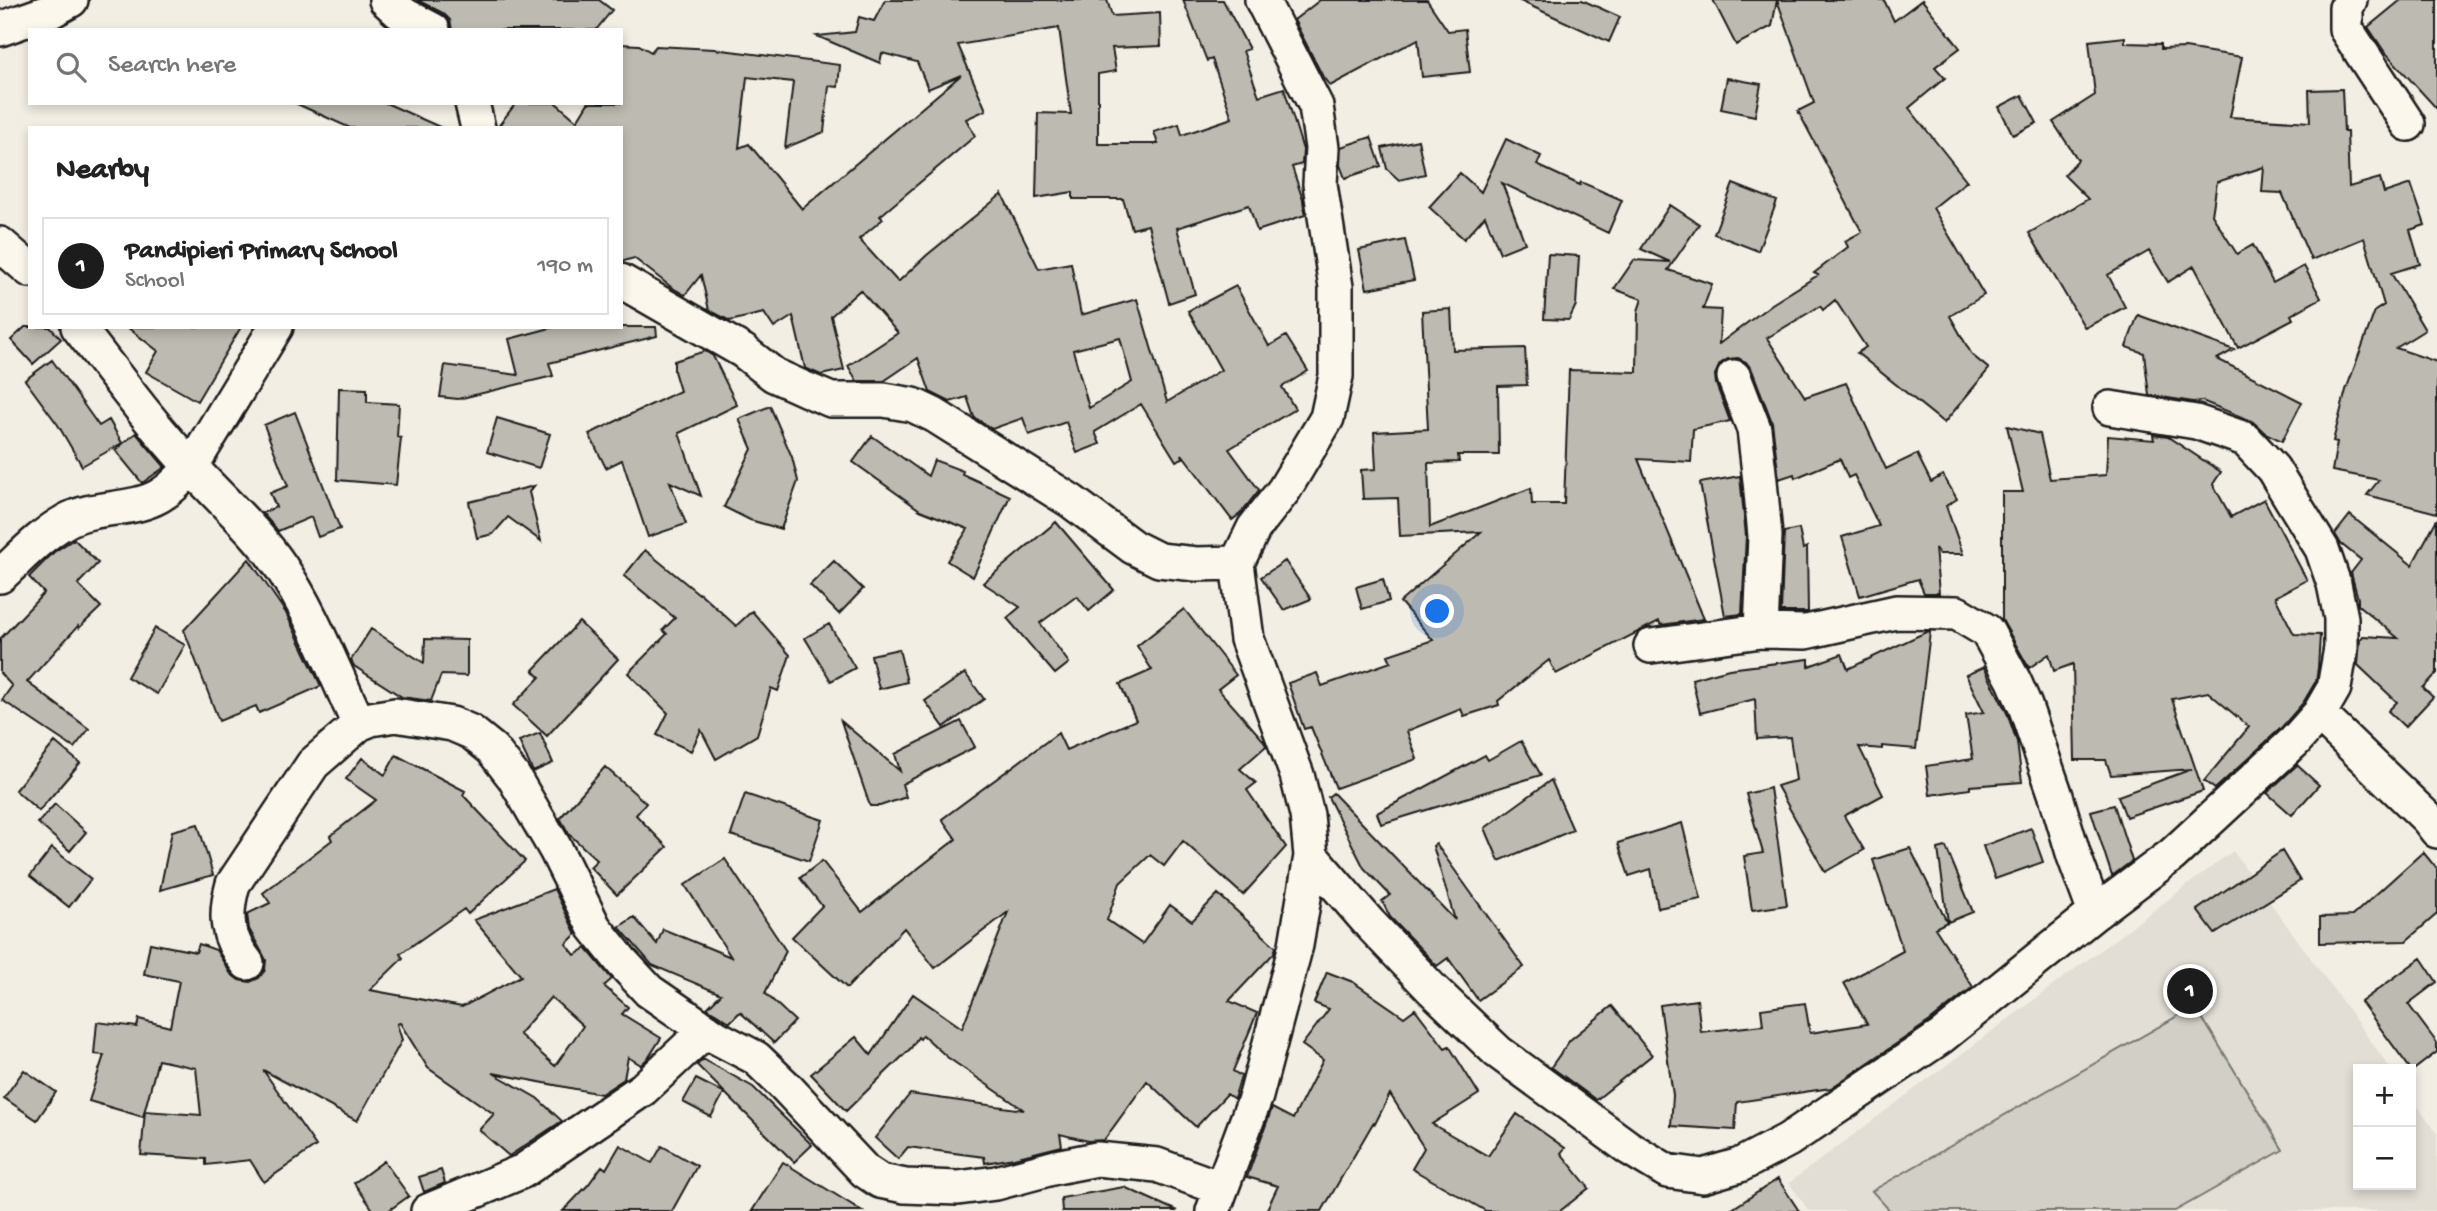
<!DOCTYPE html>
<html lang="en">
<head>
<meta charset="utf-8">
<style>
  body { margin:0; font-family:"Gochi Hand",sans-serif; background:#f6f6f6; color:#222 }
  .controls { position:absolute; right:21px; bottom:21px; display:grid; overflow:hidden; border-radius:0px; box-shadow:0 4px 10px #0003 }
  .controls button { width:63px; height:63px; display:grid; place-items:center; padding:0; border:0; border-bottom:2px solid #e0e0e0; background:#fff; color:#222; font:35px sans-serif }
  .you { position:absolute; left:1438px; top:612px; width:24px; height:24px; margin:-18px; border:5px solid #fff; border-radius:50%; background:#1a73e8; box-shadow:0 0 0 10px #1a73e833 }
  .badge { display:grid; place-items:center; width:46px; height:46px; border-radius:50%; background:#1c1c1c; color:#fff; font-size:23px; font-weight:700 }
  .pin { position:absolute; translate:-50% -50%; border:4px solid #fff; box-shadow:0 2px 7px #0006 }
  .list { margin:0; padding:0; list-style:none }
  h2 { display:flex; justify-content:space-between; align-items:center; height:91px; margin:0; padding:0 28px; font-size:30px }
  h2 small { font-size:23px; font-weight:400; color:#767676 }
  .list li { display:grid; grid-template-columns:46px 1fr auto; gap:21px; align-items:center; box-sizing:border-box; height:98px; margin:0 14px 14px; padding:0 14px; border:2px solid #e0e0e0; border-radius:0px }
  .list b { display:block; font-size:26px; white-space:nowrap }
  .list p { margin:0; font-size:23px; white-space:nowrap; color:#767676 }
  .list em { font-size:23px; font-style:normal; color:#767676 }
  .icon { flex:none; width:38px; height:38px; fill:none; stroke:currentColor; stroke-width:2; stroke-linecap:round; stroke-linejoin:round }
  .map { position:relative; flex:none; width:2437px; height:1211px; overflow:hidden }
  .search { position:absolute; background:#fff; box-shadow:0 4px 10px #0003; left:28px; top:28px; width:595px; height:77px; display:flex; align-items:center; gap:18px; box-sizing:border-box; padding:0 24px; border-radius:0px; color:#767676; font-size:26px }
  .panel { position:absolute; background:#fff; box-shadow:0 4px 10px #0003; left:28px; top:126px; width:595px; height:203px; border-radius:0px }
  .map>svg:first-child { display:block }
  .built { fill:#e2ded5 }
  .green { fill:#d2cfc6; stroke:#777671; stroke-width:2 }
  .building { fill:#bdbab1; stroke:#1c1c1c; stroke-width:2; fill-rule:evenodd }
  .lines { fill:none; stroke-linecap:round; stroke-linejoin:round }
  .minor-casing { stroke:#1c1c1c; stroke-width:38 }
  .minor { stroke:#fbf7ec; stroke-width:33 }
</style>
</head>
<body>
<div class="map">
<svg width="2437" height="1211" viewBox="0 0 2437 1211">
  <rect width="100%" height="100%" fill="#f2eee4"/>
  <filter id="ink" filterUnits="userSpaceOnUse"><feTurbulence type="fractalNoise" baseFrequency=".0143" numOctaves="2"/><feDisplacementMap in="SourceGraphic" scale="14" xChannelSelector="R" yChannelSelector="G"/><feConvolveMatrix kernelMatrix="1 2 1 2 8 2 1 2 1" color-interpolation-filters="sRGB"/></filter>
  <g filter="url(#ink)">
    <path class="built" d="M2233,851L2391,1069H2358V1185H2411V1097L2437,1133V1211H1809L1789,1183Z"/>
    <path class="green" d="M2195,1006L2283,1150L2175,1211H1890L1872,1191Z"/>
    <path class="building" d="M417,0H599L612,10L596,30H452L450,20L443,13Z
      M885,0H1107L1112,16L1160,13L1161,46L1112,48L1116,71L1098,74V144H1158L1154,132L1179,124L1182,135L1232,118L1212,59L1207,61L1183,0H1223L1249,49L1243,51L1259,96L1284,88L1303,150L1302,164L1292,167L1303,200L1305,215L1257,231L1249,205L1177,228L1195,294L1169,303L1148,225L1132,229L1123,199H1073V192L1036,198L1038,113L1071,114L1059,28L958,45L986,110L966,119L975,136L880,216L883,219L859,239L898,282L927,255L1002,194L1039,269L1071,263L1081,315L1137,299L1167,402L1221,370L1188,311L1236,286L1269,346L1286,336L1308,371L1282,387L1295,409L1229,449L1259,490L1240,514L1232,520L1182,454L1183,458L1176,461L1141,404L1095,432L1100,444L1077,453L1066,422L1029,435L1023,418L992,429L974,417L967,397L950,402L930,392L918,358L884,381H857L848,366L898,333L860,290L831,316L844,370L821,375L805,368L793,316L774,328L764,313L730,321L709,310L701,275L685,295L671,287L634,258L621,262V128H497L516,103H556L577,121L588,103H621V44L639,45L651,52L656,46L714,49L840,65L838,87L829,86L824,132L785,148L793,82L747,77L739,148L749,144L802,209L961,75L928,89L917,62L882,53L880,63L817,36L855,32L859,17L874,21ZM1120,338L1132,382L1089,408L1073,350Z
      M1320,0H1427L1448,31L1465,29L1470,72L1422,77L1418,39L1330,86L1323,77L1294,20Z
      M1518,0H1582L1620,17L1609,42Z
      M1713,0H1884L1894,21L1922,0L1960,48L1935,67L1945,78L1909,108L1967,181L1933,208L1984,295L1950,316L1972,355L1989,369L1944,423L1857,353L1866,347L1835,300L1823,310L1820,306L1767,338L1805,397L1846,383L1886,469L1917,454L1931,482L1943,475L1957,499L1946,506L1963,554H1939L1935,548L1939,593H1924L1918,579L1860,596L1842,537L1879,526L1854,475L1848,478L1840,459L1795,478L1794,474L1779,479L1772,422L1752,370L1746,362L1738,358L1728,359L1720,364L1715,375L1716,384L1730,421L1693,429L1691,462L1638,459L1704,619L1661,625L1659,621L1556,674L1549,660L1498,701L1499,705L1464,716L1461,709L1407,731L1417,759L1336,788L1311,727L1304,729L1288,683L1317,673L1322,686L1391,662L1388,655L1433,640L1400,602L1481,532L1400,536L1398,498L1363,499L1361,470L1376,469L1374,432L1428,429L1422,311L1451,309L1453,350L1525,348L1527,385L1498,386L1499,455H1458L1459,462L1428,463L1430,527L1531,488L1532,504H1564L1569,370L1637,372L1638,311L1642,299L1614,289L1634,260L1670,262L1641,249L1670,205L1699,224L1668,270L1712,284L1703,309L1721,310L1719,344L1772,304L1818,275L1814,273L1848,247L1845,241L1862,232L1798,111L1814,103L1777,0L1772,26L1736,45Z
      M2401,0H2437V109L2384,51L2368,27Z
      M2125,37V43L2161,44V49L2185,48L2242,57L2230,117L2310,122L2309,90L2342,89L2344,132H2347L2349,187L2380,178L2384,193L2411,184L2425,225L2410,230L2420,264L2391,273L2425,330L2396,348L2437,362V513L2367,495L2379,480L2332,471L2337,442L2333,441L2346,390L2375,311L2384,305L2364,238L2311,260L2282,193L2262,192L2264,167L2217,182L2212,215L2237,254L2253,245L2273,283L2304,266L2321,298L2291,315L2293,319L2238,348L2194,266L2168,282L2149,251L2108,275L2125,307L2085,328L2029,233L2088,199L2064,175L2078,160L2053,122L2095,95L2089,41Z
      M1727,78L1761,84L1755,116L1721,109Z
      M2022,95L2037,123L2013,135L1999,107Z
      M295,103H386L442,128H350Z
      M1371,137L1381,166L1345,178L1340,165L1341,147Z
      M1506,139L1541,156L1537,165L1580,185L1581,182L1622,200L1608,233L1502,183L1525,243L1500,253L1485,216L1464,239L1429,207L1460,173L1481,192Z
      M1418,140L1425,174L1399,180L1387,169L1382,148Z
      M1733,184L1777,201L1758,251L1714,234Z
      M1405,240L1414,280L1367,289L1359,250Z
      M1548,254L1579,256L1576,305L1569,320L1544,319Z
      M2138,315L2234,350L2217,359L2302,402L2282,441L2265,433L2252,421L2202,401L2193,402L2149,395L2144,353L2126,347Z
      M25,327H50L61,339L33,364L11,340Z
      M127,327H241L197,401L146,372L158,351Z
      M554,327H656L657,336L549,363L553,376L458,399L440,397L445,365L518,375L509,339Z
      M705,351L713,356L737,405L679,433L701,496L670,482L686,524L648,537L622,460L606,468L589,434L680,391L674,371V361Z
      M52,360L99,426L109,420L122,443L82,466L58,425L25,380Z
      M339,388L367,389V402L399,404L397,437L401,438L396,485L337,480Z
      M770,406L792,457L798,481L781,529L750,520L724,507L752,449L739,419Z
      M295,412L340,529L318,537L311,517L278,531L262,513L276,507L270,493L288,486L264,425Z
      M497,418L550,434L539,468L487,452Z
      M2007,426L2040,434L2050,479L2106,475L2108,436L2154,440L2153,435L2168,437L2221,472L2213,484L2231,517L2264,499L2307,580L2275,597L2294,634L2320,635L2318,668L2316,681L2303,703L2281,728L2215,789L2204,781L2249,727L2208,692L2172,699L2203,791L2126,817L2118,796L2192,769L2111,775L2106,760H2075L2073,664L2054,671L2049,654L2029,668L2002,620V492H2023Z
      M136,433L165,467L142,483L115,450Z
      M872,436L928,476L934,460L963,471L962,474L1010,496L973,577L947,561L968,529L920,510L853,462Z
      M1740,476L1746,536L1742,614L1725,616L1700,483Z
      M534,486L529,492L541,541L508,517L493,534L477,538L469,502Z
      M2350,515L2412,565L2437,519V673L2423,688L2433,697L2405,727L2388,711L2397,702L2358,665L2360,640L2363,636L2398,638L2358,605V599L2351,573L2361,560L2341,544L2335,534Z
      M1056,522L1114,590L1089,611L1077,596L1040,623L1069,663L1055,674L1007,618L1020,607L983,583Z
      M1799,529L1803,549L1807,547L1808,612H1781L1784,532Z
      M74,539L98,563L78,584L101,607L79,628L78,626L27,682L89,729L74,748L2,700L12,686L0,673V639L44,593L29,577L54,552Z
      M645,550L699,594L700,593L736,626L752,611L790,655L778,691L771,688L757,735L716,759L701,730L691,751L657,735L668,713L628,673L667,634L663,630L675,618L624,576Z
      M249,559L286,613L321,686L259,713L256,706L219,721L184,630Z
      M834,561L863,589L839,614L810,585Z
      M1285,561L1311,599L1284,610L1261,577Z
      M1383,579L1389,601L1362,609L1356,587Z
      M1184,609L1236,675L1218,689L1264,741L1266,746L1240,769L1256,783L1247,790L1286,847L1243,895L1183,841L1164,866L1150,855L1120,883L1107,920L1142,944L1170,905L1192,921L1218,894L1276,947L1274,953L1229,1001L1257,1013L1233,1071L1241,1076L1234,1099L1227,1094L1196,1127L1147,1081L1104,1140L1088,1141L1060,1134L1062,1146L1014,1158L985,1163L984,1157L908,1147L898,1159L875,1138L910,1094L1024,1110L947,1057L923,1035L920,1039L918,1037L911,1048L846,1111L811,1074L856,1037L871,1055L913,994L962,1028L1008,912L935,968L904,928L847,988L792,937L822,906L800,878L822,861L862,912L956,839L942,819L1058,733L1066,750L1136,720L1120,684L1152,670L1137,646Z
      M579,622L618,659L547,736L513,705L540,677L533,670Z
      M829,624L855,668L831,681L805,638Z
      M155,628L185,645L157,694L127,677Z
      M371,629L424,663L425,639L467,640V676L441,675L431,701L402,697L354,666L351,660Z
      M1926,632H1930L1916,749L1882,746V749L1859,747L1883,795L1844,816L1864,850L1825,872L1777,786L1796,780L1790,737L1757,739L1755,699L1700,713L1692,679L1729,669L1809,659V666L1842,654L1848,669Z
      M899,649L907,682L879,689L871,655Z
      M1984,667L2007,713L2017,742L2022,782L1970,786V789L1930,795L1926,766L1973,759L1966,715L1984,712L1966,675Z
      M965,673L984,699L944,727L925,701Z
      M841,721L900,771L895,754L961,721L975,747L902,784L906,797L880,806H870Z
      M540,733L553,763L533,772L519,741Z
      M1521,741L1541,775L1381,824L1377,813L1485,755L1488,760Z
      M55,742L80,763L39,811L15,790Z
      M396,755L465,791L463,795L525,861L468,914L464,909L400,954L403,958L370,990L462,1007L521,976L474,920L554,889L576,934L566,944L575,955L586,948L612,979L604,986L628,1007L622,1014L661,1038L649,1057L641,1065L628,1057L624,1079L601,1094L493,1073L537,1098L562,1121L509,1156L479,1130L494,1114L428,1068L400,1023L397,1024L402,1040L357,1121L263,1070L316,1146L264,1182L250,1160L206,1165V1159L141,1155L145,1111L201,1115L196,1068L158,1060L143,1117L89,1101L104,1055L94,1054L97,1022L137,1027L139,1019L170,1027L179,981L144,974L150,943L196,952L199,944L216,950L231,974L239,980L250,982L259,978L265,970L266,960L249,929L247,914L270,903L263,893L332,840L330,836L376,800L346,779L362,758L385,775ZM551,997L583,1026L555,1066L519,1034Z
      M2297,765L2319,785L2292,815L2267,793Z
      M605,767L646,803L636,815L667,847L617,895L590,867L597,860L569,834L560,818Z
      M1551,780L1573,830L1499,861L1485,828Z
      M1770,788L1787,905L1752,910L1744,856L1763,853L1746,794Z
      M1333,793L1455,920L1433,846L1436,844L1524,967L1478,1000L1448,958L1437,966L1390,917L1382,901L1390,895L1364,868L1328,797Z
      M745,794L823,820L809,861L731,835Z
      M55,804L86,832L70,851L38,823Z
      M2114,805L2132,861L2112,876L2091,811Z
      M1682,823L1701,899L1658,908L1651,869L1629,876L1618,843Z
      M198,824L213,875L160,890L172,831Z
      M2031,828L2043,862L1995,879L1983,846Z
      M1946,847L1973,912L1948,922L1938,849Z
      M52,848L91,879L69,907L30,876Z
      M1910,848L1947,922L1935,928L1973,987L1930,1021L1831,1088L1737,1102L1735,1130L1671,1126L1673,1095L1660,1005L1697,1000L1701,1032L1763,1025L1761,1009L1805,1003L1810,1033L1867,1024L1844,983L1903,951L1873,860Z
      M2282,851L2300,881L2215,934L2197,910Z
      M2423,852L2437,869V914L2406,941L2320,943V917L2352,916Z
      M725,859L786,951L765,993L795,1021L774,1043L740,1012L730,1022L707,1008L721,994L652,965L619,927L634,917L657,944L663,929L731,957L685,885Z
      M2421,958L2437,982L2408,1004L2437,1043V1052L2412,1071L2361,1002Z
      M1327,972L1353,982L1404,1017L1415,1009L1445,1048L1449,1046L1479,1094L1432,1124L1488,1156L1517,1114L1565,1148L1561,1153L1589,1188L1560,1211H1486L1412,1169L1424,1148L1390,1094L1375,1124L1373,1123L1322,1211H1266L1278,1186L1247,1177L1272,1108L1293,1119L1323,1060L1302,1045L1329,1009L1314,1003Z
      M1612,1006L1652,1055L1596,1100L1551,1067L1570,1040Z
      M703,1059L753,1087L812,1145L794,1162L697,1065Z
      M24,1070L56,1092L37,1120L4,1098Z
      M696,1079L724,1093L711,1117L683,1102Z
      M620,1145L652,1163L662,1146L697,1166L672,1211H563L588,1185L602,1166L606,1169Z
      M384,1161L409,1196L388,1211H374L354,1183Z
      M783,1162L862,1211H752Z
      M441,1170L445,1183L424,1192L419,1177Z
      M1778,1179L1799,1211H1729Z
      M1124,1187L1177,1211H1062L1061,1198Z"/>
    <g class="lines">
      <defs>
        <path id="minor" d="M386,0L399,12L433,30
          M2350,0L2346,8V29L2408,124
          M0,29L51,11L71,0
          M472,103L478,128
          M0,244L30,270
          M621,281L743,351L774,375L805,389L831,400H884L913,405L934,415L1071,501L1133,547L1159,560L1196,564L1237,563
          M78,327C115,375 151,424 192,468C222,501 256,530 281,567C313,614 334,672 359,724
          M1734,377L1754,429L1760,481L1765,536L1761,631
          M0,576C21,557 41,535 66,521C94,505 131,512 159,496C172,489 181,478 191,467L276,327
          M1651,646L1761,631L1806,632L1896,612L1957,613L1987,631L2014,681L2025,706L2056,796L2074,856L2095,913
          M2319,714L2427,818L2437,831
          M1311,856L1370,924L1432,989L1498,1052L1629,1148L1667,1171L1703,1176L1740,1165L1788,1140L1941,1037L2095,913L2172,855L2295,741L2319,714L2334,688L2341,648V618L2334,584L2322,549L2273,469L2245,439L2196,422L2110,408
          M247,963C226,937 224,916 233,884L313,764L359,724L371,719L395,715L452,724L471,732L492,749L513,776L556,850L594,927L622,962L649,991L716,1037L756,1058L786,1087L865,1171L880,1181L905,1186L958,1188L996,1183L1056,1167L1097,1159L1157,1165L1220,1188
          M428,1211L523,1171L643,1089L706,1030
          M1213,1211L1256,1096L1296,945L1311,856L1307,815L1297,775L1247,639L1237,563L1254,528L1284,490L1327,418L1336,376V287L1320,184L1322,148L1316,106L1262,0"/>
      </defs>
      <use href="#minor" class="minor-casing"/>
      <use href="#minor" class="minor"/>
    </g>
  </g>
</svg>
<div class="controls">
<button>+</button>
<button>−</button>
</div>
<div class="you"></div>
<div class="pin badge" style="left:2190px;top:991px">1</div>
<div class="search"><svg class="icon" aria-label="search" viewBox="0 0 24 24"><circle cx="10" cy="10" r="6"/><path d="M15 15l6 6"/></svg>Search here</div>
<section class="panel">
<h2>Nearby<small></small></h2>
<ul class="list">
<li><span class="badge">1</span><div><b>Pandipieri Primary School</b><p>School</p></div><em>190 m</em></li>
</ul>
</section>
</div>
</body>
</html>
